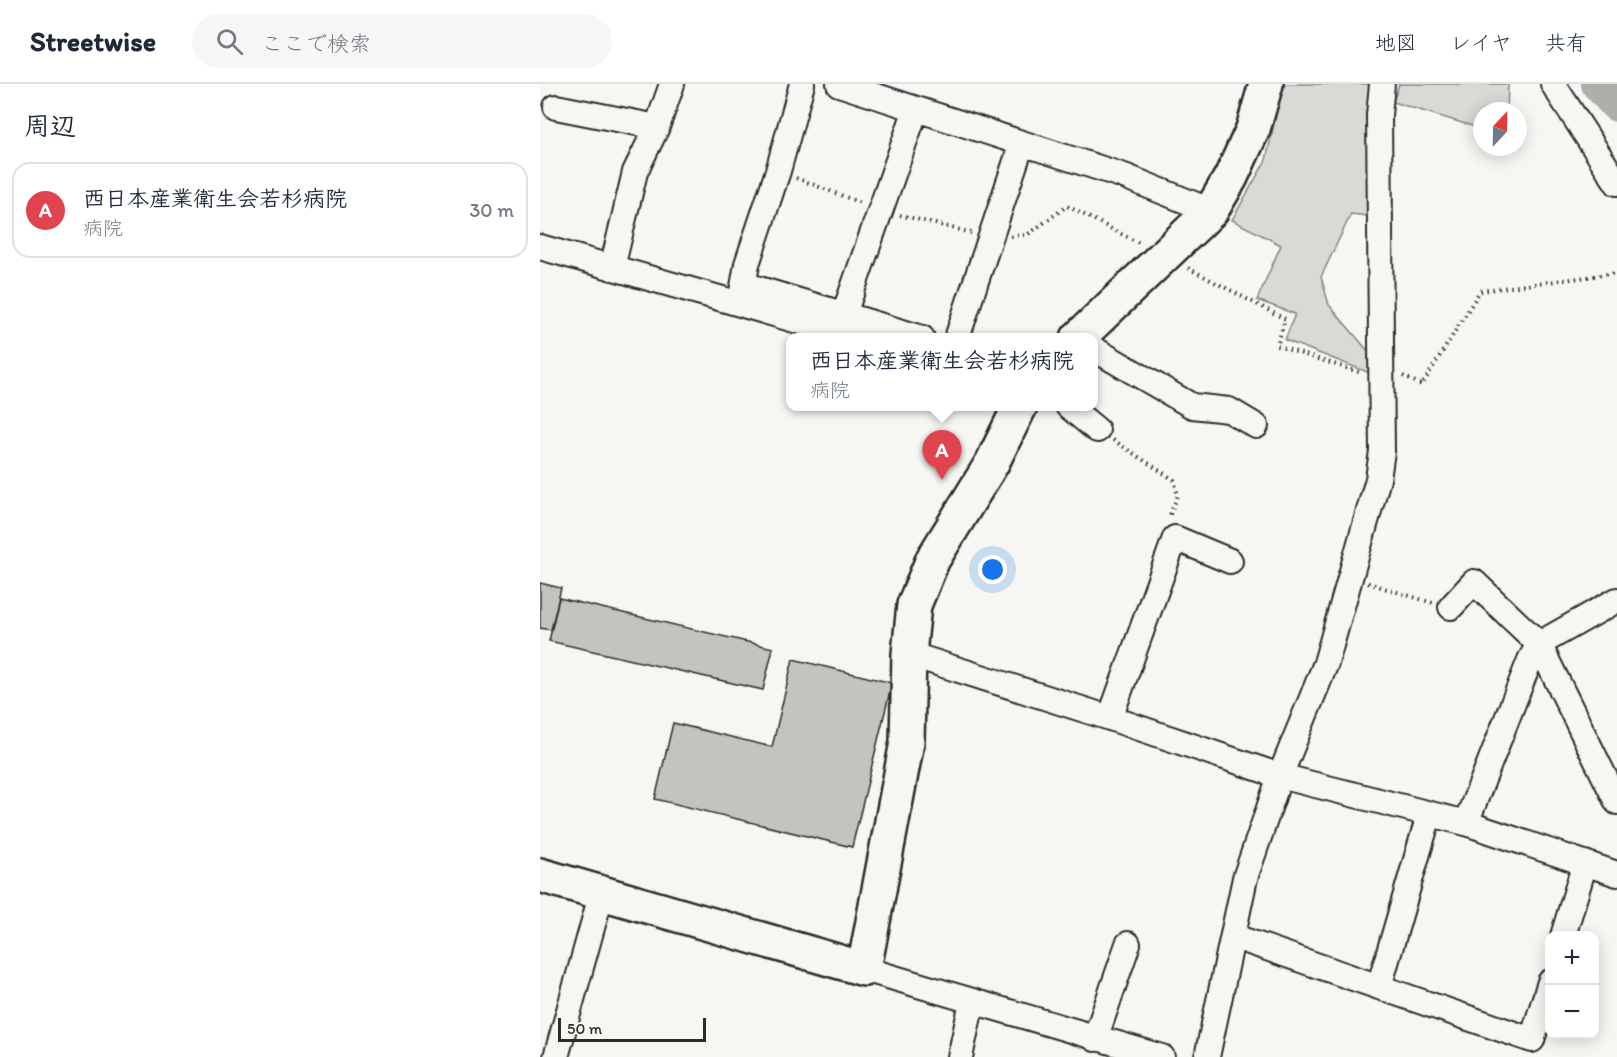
<!DOCTYPE html>
<html lang="ja">
<head>
<meta charset="utf-8">
<style>
  body { margin:0; font-family:Itim,"Klee One",sans-serif; background:#f6f6f7; color:#1f2937 }
  .controls { position:absolute; right:18px; bottom:18px; display:grid; overflow:hidden; border-radius:12px; box-shadow:0 3px 15px #0003 }
  .controls button { width:54px; height:54px; display:grid; place-items:center; padding:0; border:0; border-bottom:2px solid #e0e1e3; background:#fff; color:#1f2937; font:30px sans-serif }
  .compass { position:absolute; left:933px; top:18px; width:54px; height:54px; border-radius:50%; background:#fff; box-shadow:0 3px 15px #0003; rotate:22deg }
  .scale { position:absolute; left:18px; bottom:15px; width:148px; box-sizing:border-box; padding-left:6px; border:3px solid #2b2b2b; border-top:0; font-size:16px; line-height:21px; white-space:nowrap; color:#2b2b2b; -webkit-text-stroke:4px #f6f6f2; paint-order:stroke }
  .you { position:absolute; left:453px; top:486px; width:21px; height:21px; margin:-15px; border:4px solid #fff; border-radius:50%; background:#1a73e8; box-shadow:0 0 0 9px #1a73e833 }
  .badge { display:grid; place-items:center; width:39px; height:39px; border-radius:50%; background:#1a73e8; color:#fff; font-size:20px; font-weight:700 }
  .pin { position:absolute; translate:-50% -50px; filter:drop-shadow(0 2px 3px #0008) }
  .pin::after { content:''; position:absolute; top:32px; width:21px; height:18px; background:inherit; clip-path:polygon(0 0,100% 0,50% 100%) }
  .popup { position:absolute; left:246px; top:249px; width:312px; height:78px; box-sizing:border-box; display:grid; place-content:center; border-radius:12px; background:#fff; filter:drop-shadow(0 2px 4px #0005); font-size:20px; white-space:nowrap; color:#747a83 }
  .popup b { font-size:22px; color:#1f2937 }
  .popup::after { content:''; position:absolute; left:50%; top:100%; margin-left:-12px; border:12px solid transparent; border-top-color:#fff }
  .list { margin:0; padding:0; list-style:none }
  h2 { display:flex; justify-content:space-between; align-items:center; height:78px; margin:0; padding:0 24px; font-size:26px }
  h2 small { font-size:20px; font-weight:400; color:#747a83 }
  .list li { display:grid; grid-template-columns:39px 1fr auto; gap:18px; align-items:center; box-sizing:border-box; height:96px; margin:0 12px 12px; padding:0 12px; border:2px solid #e0e1e3; border-radius:18px }
  .list b { display:block; font-size:22px; white-space:nowrap }
  .list p { margin:0; font-size:20px; white-space:nowrap; color:#747a83 }
  .list em { font-size:20px; font-style:normal; color:#747a83 }
  .icon { flex:none; width:33px; height:33px; fill:none; stroke:currentColor; stroke-width:2; stroke-linecap:round; stroke-linejoin:round }
  .map { position:relative; flex:none; width:1077px; height:973px; overflow:hidden }
  header { display:flex; align-items:center; gap:36px; box-sizing:border-box; height:84px; padding:0 30px; background:#fff; border-bottom:2px solid #e0e1e3 }
  header strong { font-size:28px }
  nav { display:flex; gap:33px; margin-inline-start:auto; font-size:21px }
  .search { width:420px; height:54px; background:#f6f6f7; display:flex; align-items:center; gap:15px; box-sizing:border-box; padding:0 21px; border-radius:33px; color:#747a83; font-size:22px }
  main { display:flex }
  aside { flex:1; background:#fff }
  .map>svg:first-child { display:block }
  .green { fill:#d9d9d5; stroke:#828280; stroke-width:1.5 }
  .lines { fill:none; stroke-linecap:round; stroke-linejoin:round }
  .river { stroke:#aeaeab; stroke-width:36 }
  .building { fill:#c3c3c0; stroke:#2b2b2b; stroke-width:1.5 }
  .street-casing { stroke:#2b2b2b; stroke-width:28 }
  .secondary-casing { stroke:#2b2b2b; stroke-width:38 }
  .path { stroke:#2b2b2b; stroke-width:4; stroke-dasharray:1.5 4.5; stroke-linecap:butt }
  .street { stroke:#f6f6f2; stroke-width:24 }
  .secondary { stroke:#f6f6f2; stroke-width:33 }
</style>
</head>
<body>
<header>
<strong>Streetwise</strong>
<div class="search"><svg class="icon" aria-label="search" viewBox="0 0 24 24"><circle cx="10" cy="10" r="6"/><path d="M15 15l6 6"/></svg>ここで検索</div>
<nav><a>地図</a><a>レイヤ</a><a>共有</a></nav>
</header>
<main>
<aside>
<h2>周辺<small></small></h2>
<ul class="list">
<li><span class="badge" style="background:#e0444e">A</span><div><b>西日本産業衛生会若杉病院</b><p>病院</p></div><em>30 m</em></li>
</ul>
</aside>
<div class="map">
<svg width="1077" height="973" viewBox="0 0 1077 973">
  <rect width="100%" height="100%" fill="#f6f6f2"/>
  <filter id="ink" filterUnits="userSpaceOnUse"><feTurbulence type="fractalNoise" baseFrequency=".0167" numOctaves="2"/><feDisplacementMap in="SourceGraphic" scale="12" xChannelSelector="R" yChannelSelector="G"/><feConvolveMatrix kernelMatrix="1 2 1 2 8 2 1 2 1" color-interpolation-filters="sRGB"/></filter>
  <g filter="url(#ink)">
    <path class="green" d="M743,0H834L828,132L811,130L781,193L789,221L834,274L830,289L745,256L755,230L717,216L741,161L692,136L726,76Z
      M859,0H968L967,27H942V45L853,18Z"/>
    <g class="lines">
      <path class="river" d="M1059,0L1077,20"/>
    </g>
    <path class="building" d="M0,499L21,504L11,546L0,544Z
      M19,514L233,564L223,606L9,557Z
      M253,575L352,599L312,763L115,715L133,639L232,663Z"/>
    <g class="lines">
      <defs>
        <path id="street" d="M299,0L584,92L671,127
          M1013,0L1077,99
          M16,23L117,43
          M0,163L200,220L207,180L238,87L262,0
          M72,184L95,88L117,43L132,0
          M206,201L382,254
          M200,220L316,254
          M304,230L376,25
          M417,254L482,59
          M554,265L652,322L689,326L716,342
          M528,322L557,346
          M1077,516L999,560L1077,718
          M911,523L934,498L999,560L990,576L926,739
          M369,570L570,634L740,692L926,739L1077,790
          M570,634L635,454L690,477
          M1023,852L1045,779
          M695,853L992,956L1010,898
          M324,885L622,973
          M839,903L889,731
          M555,955L588,860
          M16,973L62,808
          M420,973L432,918
          M667,973L705,794L740,692L786,579L838,395L842,367L839,31L842,0"/>
        <path id="secondary" d="M538,254L671,127L691,93L713,45L726,0
          M0,791L324,885L367,658L369,570L374,521L393,475L452,379L480,322"/>
      </defs>
      <use href="#street" class="street-casing"/>
      <use href="#secondary" class="secondary-casing"/>
      <path class="path" d="M256,94L321,119
        M360,131L432,149
        M471,152L487,151L527,122L601,160
        M648,184L745,235L737,262L822,289
        M863,292L882,301L940,207L1077,189
        M573,356L634,396L638,411L629,433
        M828,499L893,519"/>
      <use href="#street" class="street"/>
      <use href="#secondary" class="secondary"/>
    </g>
  </g>
</svg>
<div class="controls">
<button>+</button>
<button>−</button>
</div>
<svg class="compass" viewBox="-18 -18 36 36"><path d="M0-13l5 13h-10z" fill="#e53935"/><path d="M0 13l5-13h-10z" fill="#747a83"/></svg>
<div class="scale">50 m</div>
<div class="you"></div>
<div class="pin badge" style="left:402px;top:396px;background:#e0444e">A</div>
<div class="popup"><b>西日本産業衛生会若杉病院</b>病院</div>
</div>
</main>
</body>
</html>
